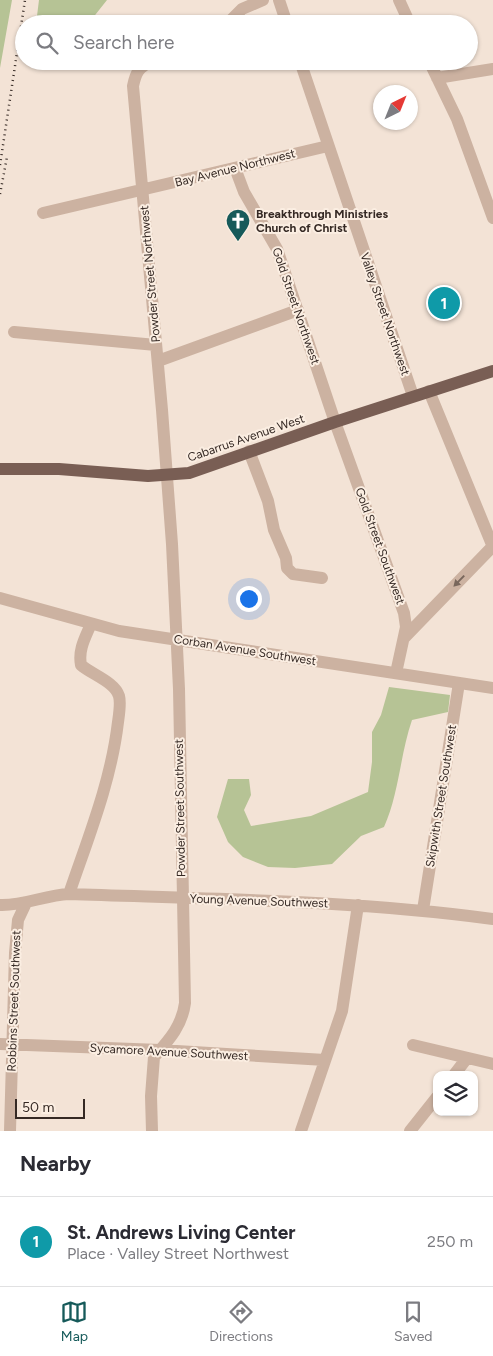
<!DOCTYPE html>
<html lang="en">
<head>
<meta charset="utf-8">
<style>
  body { margin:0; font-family:Figtree,sans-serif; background:#f7f7f7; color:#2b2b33 }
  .controls { position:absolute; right:15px; bottom:15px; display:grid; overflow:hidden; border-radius:10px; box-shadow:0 1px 4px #0004 }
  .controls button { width:45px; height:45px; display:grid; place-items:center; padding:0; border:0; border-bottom:1px solid #e1e1e2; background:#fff; color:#2b2b33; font:25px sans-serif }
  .compass { position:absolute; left:373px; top:85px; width:45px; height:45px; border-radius:50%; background:#fff; box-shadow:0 1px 4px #0004; rotate:43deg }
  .scale { position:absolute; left:15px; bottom:12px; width:70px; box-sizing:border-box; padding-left:5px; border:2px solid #352924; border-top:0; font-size:14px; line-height:18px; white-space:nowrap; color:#352924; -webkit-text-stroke:4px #fbeee2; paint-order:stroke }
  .you { position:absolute; left:248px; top:598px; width:18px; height:18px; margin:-12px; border:4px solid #fff; border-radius:50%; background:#1a73e8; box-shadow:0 0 0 8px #1a73e833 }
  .badge { display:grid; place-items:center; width:32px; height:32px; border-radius:50%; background:#165a5a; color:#fff; font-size:16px; font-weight:700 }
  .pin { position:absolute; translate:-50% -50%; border:2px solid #fff; box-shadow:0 1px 5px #0006 }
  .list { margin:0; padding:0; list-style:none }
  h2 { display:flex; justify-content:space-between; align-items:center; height:65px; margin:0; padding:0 20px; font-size:21px }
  h2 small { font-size:16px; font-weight:400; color:#7c7c81 }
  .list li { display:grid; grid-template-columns:32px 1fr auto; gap:15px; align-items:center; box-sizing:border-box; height:90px; padding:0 20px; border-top:1px solid #e1e1e2 }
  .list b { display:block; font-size:19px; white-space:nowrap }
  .list p { margin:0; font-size:16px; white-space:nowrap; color:#7c7c81 }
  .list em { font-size:16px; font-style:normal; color:#7c7c81 }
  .icon { flex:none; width:28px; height:28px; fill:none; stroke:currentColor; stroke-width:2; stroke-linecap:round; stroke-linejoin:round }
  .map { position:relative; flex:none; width:493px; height:1131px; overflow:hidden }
  .search { position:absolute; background:#fff; box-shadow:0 1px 4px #0004; left:15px; right:15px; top:15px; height:55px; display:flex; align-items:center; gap:12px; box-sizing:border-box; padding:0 18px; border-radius:28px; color:#7c7c81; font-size:19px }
  .sheet { height:155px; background:#fff }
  nav { display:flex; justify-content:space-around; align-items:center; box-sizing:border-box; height:70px; border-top:1px solid #e1e1e2; background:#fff; font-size:14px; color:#7c7c81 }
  nav a { display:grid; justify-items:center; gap:2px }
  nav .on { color:#165a5a }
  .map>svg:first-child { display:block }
  .green { fill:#b6c395 }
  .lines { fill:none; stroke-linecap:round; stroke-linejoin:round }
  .minor { stroke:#ccb2a1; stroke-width:12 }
  .major { stroke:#795e54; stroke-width:12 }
  .rail { stroke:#352924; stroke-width:2.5; stroke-dasharray:1 4; stroke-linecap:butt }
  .oneway { fill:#79675c }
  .labels { text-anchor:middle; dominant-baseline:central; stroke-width:4; stroke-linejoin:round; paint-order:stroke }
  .street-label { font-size:12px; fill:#352924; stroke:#fbeee2 }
  .poi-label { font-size:12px; font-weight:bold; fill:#352924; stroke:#fbeee2; text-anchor:start }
</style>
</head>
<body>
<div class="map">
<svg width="493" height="1131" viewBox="0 0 493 1131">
  <rect width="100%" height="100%" fill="#f3e3d6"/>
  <path class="green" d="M0,0H12L0,68Z
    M39,0H107L88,24H36Z
    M389,687L450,695L448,712L412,720C400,755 399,794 384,827L361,836L332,864L295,868L268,867L243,857L228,842L217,817L228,779H249L251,795L244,810L251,826L311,816L368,792L372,762V732L381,715Z"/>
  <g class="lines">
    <path class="minor" d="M279,0L287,24
      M399,0L410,24
      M227,24L242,9L263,0
      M300,61L413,396
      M429,61L457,119L493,218
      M437,78L493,69
      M235,168L244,192L277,249L335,422L404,613L406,627L396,673
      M43,213L328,146
      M14,332L156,345
      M158,361L298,310
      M429,391L493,547
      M249,451L268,501L274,530L286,558L287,568L293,574L322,578
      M0,598L119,631L493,688
      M404,638L493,546
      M69,894C88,838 111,782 118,722C119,715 121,703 119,696C115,682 91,674 81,665C78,650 85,638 91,624
      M0,905C24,906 45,895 69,894C210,899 353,900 493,919
      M423,910L459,683
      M0,1044L160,1050L325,1060
      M413,1045L493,1064
      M454,1075L467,1058
      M10,1131L15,953L18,920L26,903
      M152,1131L151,1096L154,1057C169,1040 182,1026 185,1003L179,689L172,544L162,410L133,86C136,72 138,68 152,61
      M301,1131L342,1011L358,905
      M410,1131L437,1097"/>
    <path class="major" d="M0,469H59L148,476L189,473L335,422L493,371"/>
    <path class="rail" d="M0,165L25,0
      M0,194L7,157"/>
  </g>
  <defs><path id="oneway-solid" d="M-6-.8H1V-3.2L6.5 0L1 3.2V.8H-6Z" transform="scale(1.25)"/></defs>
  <use class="oneway" href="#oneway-solid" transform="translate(459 581) rotate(134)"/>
  <defs>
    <symbol id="church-pin" viewBox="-11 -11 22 30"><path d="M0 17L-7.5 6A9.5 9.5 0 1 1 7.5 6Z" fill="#165a5a" stroke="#fbeee2"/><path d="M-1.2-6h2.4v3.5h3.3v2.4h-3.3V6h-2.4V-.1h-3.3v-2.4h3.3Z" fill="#fff"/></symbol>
  </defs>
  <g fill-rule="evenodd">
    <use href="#church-pin" x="224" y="207" width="28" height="38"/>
  </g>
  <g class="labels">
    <g class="street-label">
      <text transform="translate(235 168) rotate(-14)">Bay Avenue Northwest</text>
      <text transform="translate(150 274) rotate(-95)">Powder Street Northwest</text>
      <text transform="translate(296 306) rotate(71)">Gold Street Northwest</text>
      <text transform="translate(385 314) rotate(71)">Valley Street Northwest</text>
      <text transform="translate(246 438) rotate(-19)">Cabarrus Avenue West</text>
      <text transform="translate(380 546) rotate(70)">Gold Street Southwest</text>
      <text transform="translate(245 650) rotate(9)">Corban Avenue Southwest</text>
      <text transform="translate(441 796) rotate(-81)">Skipwith Street Southwest</text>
      <text transform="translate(180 808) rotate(-91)">Powder Street Southwest</text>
      <text transform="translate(259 901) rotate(2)">Young Avenue Southwest</text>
      <text transform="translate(14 1001) rotate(-88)">Robbins Street Southwest</text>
      <text transform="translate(169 1052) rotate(3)">Sycamore Avenue Southwest</text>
    </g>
    <g class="poi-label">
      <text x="256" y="214">Breakthrough Ministries<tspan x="256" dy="14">Church of Christ</tspan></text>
    </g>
  </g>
</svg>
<div class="controls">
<button><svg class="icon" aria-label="layers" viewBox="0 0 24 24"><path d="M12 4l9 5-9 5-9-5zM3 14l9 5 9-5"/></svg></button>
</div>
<svg class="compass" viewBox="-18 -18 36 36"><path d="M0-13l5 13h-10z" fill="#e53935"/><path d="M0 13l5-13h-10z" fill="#7c7c81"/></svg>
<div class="scale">50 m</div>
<div class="you"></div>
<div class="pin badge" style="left:444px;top:303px;background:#0f9aa8">1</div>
<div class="search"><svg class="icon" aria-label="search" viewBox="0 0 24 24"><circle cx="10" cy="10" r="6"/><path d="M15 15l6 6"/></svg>Search here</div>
</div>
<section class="sheet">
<h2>Nearby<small></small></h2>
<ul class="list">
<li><span class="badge" style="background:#0f9aa8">1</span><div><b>St. Andrews Living Center</b><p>Place · Valley Street Northwest</p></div><em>250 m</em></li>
</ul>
</section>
<nav>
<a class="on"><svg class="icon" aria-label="map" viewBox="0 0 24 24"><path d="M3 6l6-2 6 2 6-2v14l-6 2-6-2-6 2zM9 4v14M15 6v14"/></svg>Map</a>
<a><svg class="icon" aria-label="directions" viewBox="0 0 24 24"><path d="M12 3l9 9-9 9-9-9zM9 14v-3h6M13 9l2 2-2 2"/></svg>Directions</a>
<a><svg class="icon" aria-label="saved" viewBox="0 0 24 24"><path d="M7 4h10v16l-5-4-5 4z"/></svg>Saved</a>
</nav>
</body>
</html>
